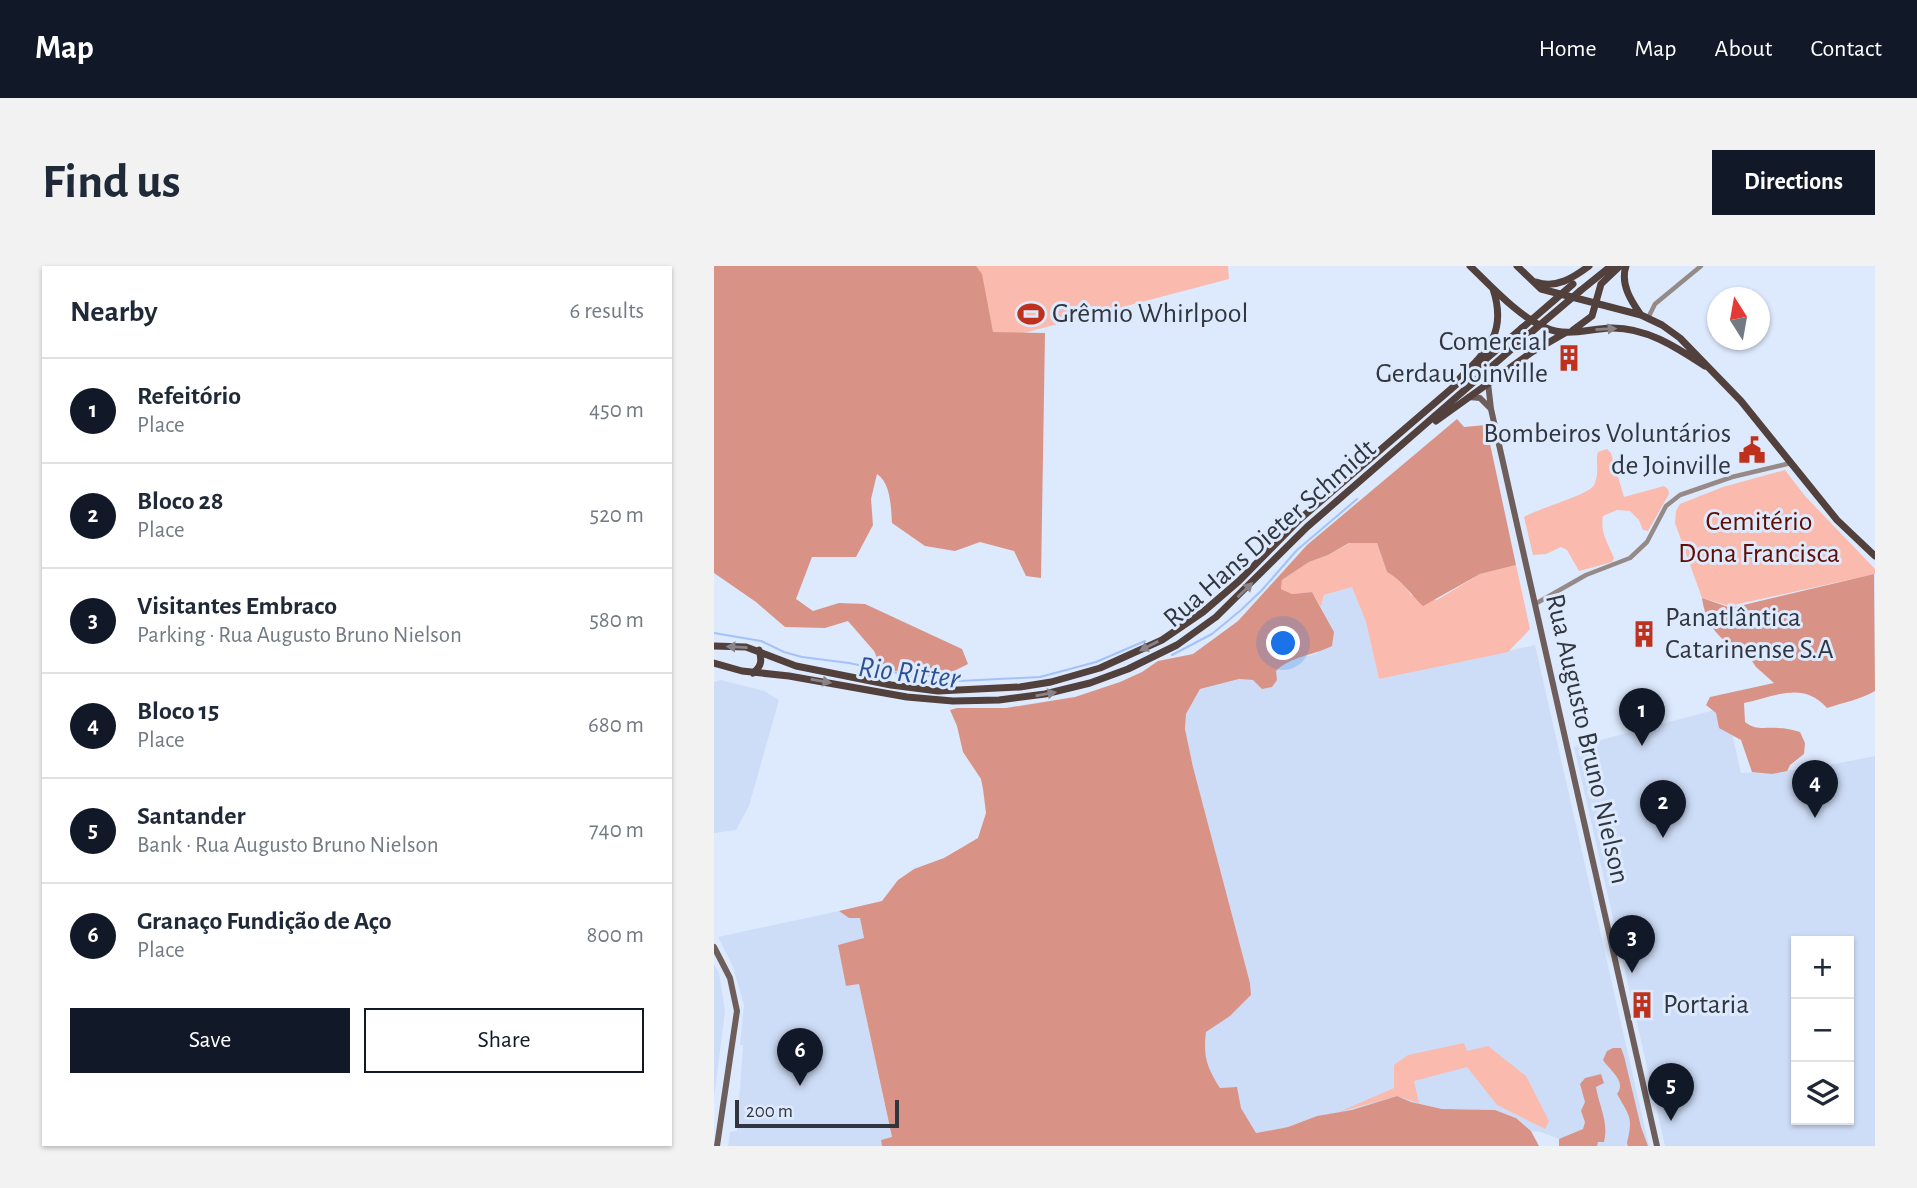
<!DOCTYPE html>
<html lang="en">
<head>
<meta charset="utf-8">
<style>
  body { margin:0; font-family:"Alegreya Sans",sans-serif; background:#f2f2f3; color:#1f2937 }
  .controls { position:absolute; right:21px; bottom:21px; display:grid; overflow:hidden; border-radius:0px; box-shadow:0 2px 5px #0004 }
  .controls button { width:63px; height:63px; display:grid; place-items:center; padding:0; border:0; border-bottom:2px solid #e0e1e3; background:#fff; color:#1f2937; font:35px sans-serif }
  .compass { position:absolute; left:993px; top:21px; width:63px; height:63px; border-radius:50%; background:#fff; box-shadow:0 2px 5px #0004; rotate:349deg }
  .scale { position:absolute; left:21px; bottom:18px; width:164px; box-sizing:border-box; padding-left:7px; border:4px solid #31353d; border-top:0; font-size:19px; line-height:24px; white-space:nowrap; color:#31353d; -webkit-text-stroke:5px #dde9fd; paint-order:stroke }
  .you { position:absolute; left:570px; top:378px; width:24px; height:24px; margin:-18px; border:5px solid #fff; border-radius:50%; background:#1a73e8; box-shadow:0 0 0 10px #1a73e833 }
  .badge { display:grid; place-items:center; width:46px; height:46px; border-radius:50%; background:#111827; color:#fff; font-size:23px; font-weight:700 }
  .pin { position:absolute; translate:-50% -58px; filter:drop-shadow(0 2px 4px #0008) }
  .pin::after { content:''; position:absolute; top:37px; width:24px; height:21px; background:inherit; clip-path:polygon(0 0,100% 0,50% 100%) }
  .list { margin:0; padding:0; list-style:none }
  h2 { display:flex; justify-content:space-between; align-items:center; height:91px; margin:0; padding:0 28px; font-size:30px }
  h2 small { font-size:23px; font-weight:400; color:#747a83 }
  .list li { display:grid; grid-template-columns:46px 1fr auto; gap:21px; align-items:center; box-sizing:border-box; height:105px; padding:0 28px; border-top:2px solid #e0e1e3 }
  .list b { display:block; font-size:26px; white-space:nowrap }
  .list p { margin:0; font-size:23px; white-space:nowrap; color:#747a83 }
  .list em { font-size:23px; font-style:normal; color:#747a83 }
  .actions { display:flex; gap:14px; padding:21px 28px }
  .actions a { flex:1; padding:16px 0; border:2px solid #111827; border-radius:0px; text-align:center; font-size:24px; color:#111827 }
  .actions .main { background:#111827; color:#fff }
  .icon { flex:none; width:38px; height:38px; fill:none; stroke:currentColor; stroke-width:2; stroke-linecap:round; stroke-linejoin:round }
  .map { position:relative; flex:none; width:1161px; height:880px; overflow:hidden; border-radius:0px }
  header { display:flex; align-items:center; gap:42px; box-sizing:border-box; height:98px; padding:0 35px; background:#111827; color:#fff }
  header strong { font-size:33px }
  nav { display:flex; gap:38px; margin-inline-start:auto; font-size:24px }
  .intro { display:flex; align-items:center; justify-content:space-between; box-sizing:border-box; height:168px; padding:0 42px }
  h1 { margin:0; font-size:49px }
  .button { padding:18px 32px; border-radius:0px; background:#111827; color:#fff; font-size:24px; font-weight:700 }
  main { display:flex; gap:42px; padding:0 42px }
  aside { flex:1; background:#fff; border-radius:0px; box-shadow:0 2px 5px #0004 }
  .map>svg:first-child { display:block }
  .built { fill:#ceddf7; fill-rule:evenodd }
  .green { fill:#fabaae }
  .forest { fill:#d99386 }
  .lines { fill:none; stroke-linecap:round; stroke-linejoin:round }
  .stream { stroke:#a3c2fb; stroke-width:2 }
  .street { stroke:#958a88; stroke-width:4.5 }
  .secondary { stroke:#6e5e5b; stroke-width:6 }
  .primary { stroke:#52403c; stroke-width:7 }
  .primary-bridge { stroke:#52403c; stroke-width:7 }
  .oneway { fill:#8a8489 }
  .labels { text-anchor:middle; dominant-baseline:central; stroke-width:6; stroke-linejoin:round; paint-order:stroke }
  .poi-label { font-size:28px; fill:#31353d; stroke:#dde9fd; text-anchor:start }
  .park-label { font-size:28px; fill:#600d02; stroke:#dde9fd }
  .street-label { font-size:28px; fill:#31353d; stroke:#dde9fd }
  .water-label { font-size:30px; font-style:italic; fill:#2c5092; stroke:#dde9fd }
</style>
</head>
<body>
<header>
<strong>Map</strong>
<nav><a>Home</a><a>Map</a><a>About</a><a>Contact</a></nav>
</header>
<div class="intro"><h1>Find us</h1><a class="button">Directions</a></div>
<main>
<aside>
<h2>Nearby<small>6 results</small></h2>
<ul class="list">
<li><span class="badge">1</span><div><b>Refeitório</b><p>Place</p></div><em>450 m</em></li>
<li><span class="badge">2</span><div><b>Bloco 28</b><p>Place</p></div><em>520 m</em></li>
<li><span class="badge">3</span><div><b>Visitantes Embraco</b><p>Parking · Rua Augusto Bruno Nielson</p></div><em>580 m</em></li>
<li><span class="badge">4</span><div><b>Bloco 15</b><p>Place</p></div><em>680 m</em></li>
<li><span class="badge">5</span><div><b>Santander</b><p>Bank · Rua Augusto Bruno Nielson</p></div><em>740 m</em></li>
<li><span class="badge">6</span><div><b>Granaço Fundição de Aço</b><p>Place</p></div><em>800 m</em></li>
</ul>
<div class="actions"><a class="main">Save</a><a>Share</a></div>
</aside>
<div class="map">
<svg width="1161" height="880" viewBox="0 0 1161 880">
  <rect width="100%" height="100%" fill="#dde9fd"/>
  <path class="built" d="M638,321L652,356L665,413L821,379L935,880H845V873L827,866L817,865L802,852L781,844L728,843L697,836L603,850L574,861L542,867L527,842L523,822L507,823L496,805L490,785L492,766L516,750L537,729L536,717L479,501L471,463L472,448L486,423L525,413L539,414L562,405L573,394L602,388L620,366L607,341L610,329Z
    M7,414L50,425L65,434L35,540L22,564L0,567V416Z
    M1012,441L1027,507L1095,503L1161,490V880H951L860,481ZM1082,675H1135V854H1082Z
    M125,645L135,652H146L150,673L124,679L145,718L178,872L167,874L168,880H14L16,866L23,865L29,779H26L30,739L19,701L4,671Z
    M0,698L5,707L11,745L0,832Z"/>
  <path class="green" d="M246,0H514L515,13L252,82Z
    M893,183L897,187L910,231L950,220L954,223L955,228L934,265L929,264L925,254L916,245L903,244L889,250C886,267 894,277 900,292L898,296L865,305L853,284L847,281L832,288L819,289L810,251C825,242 875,229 880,219C886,207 881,197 884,186Z
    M1071,204L1091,230L1161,303V308L1015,340L988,332L961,257L962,245L966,238L1009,221Z
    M636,277H663L673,306L685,312L697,329L723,334L766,308L802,299L816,363L794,386L665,413L652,356L638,321L610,329L607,341L598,326L578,328L567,323L568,314L595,296L614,289Z
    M750,777L753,785L774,780L812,810L835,855L831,863L783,839L753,801L700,815L705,837L683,830L625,846L680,822V799L694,789Z"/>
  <path class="forest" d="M0,0H262L268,8L279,66L331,67L327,312L312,310L300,285L266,276L241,285L211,280L178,257C177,242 177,217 163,208L157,233L159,259L142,291H98L82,333L99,345L125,337L151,338L248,383L254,398L226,412L168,403L160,385L134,355L111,362L71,361L42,336L0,307Z
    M743,153L750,161L772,159L802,299L766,308L709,340C696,328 688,314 673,306L663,277H635L614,289L595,296L568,314L567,323L578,328L598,326L620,366L618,380C598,390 577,390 562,405L563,414L558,421L548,423L539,414L525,413L486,423L472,448L471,463L479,501L536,717L537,729L516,750L492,766C489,791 493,801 506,822L523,821L527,842L542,867L574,861L603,850L638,844L683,830L697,836L728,843L781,844L802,852L817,865L825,880H168L167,874L178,871L145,718L132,720L124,679L150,672L146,652H135L125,645L168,635L184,614L200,603L230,592L264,572L272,547L269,523L267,513L249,486L243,460L236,444L243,442H292L361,431L406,416L428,406L444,395L479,388L524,355L593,279Z
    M1160,308L1161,425C1148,433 1128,437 1113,442C1089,414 1060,431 1030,437L1031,456C1043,465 1050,461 1064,462C1071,462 1079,464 1086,466L1091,477L1090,488L1076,499L1073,505L1058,508L1038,506L1027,474L1005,462L1002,447L992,439L996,431L1060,417L1042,401L1030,383C1006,379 991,356 988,332L1017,342Z
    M899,782H907L910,790L927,861L934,880H914L913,877C919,851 916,851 903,828C913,815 896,805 889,794L893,785Z
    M887,808L890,817L882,821C885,840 895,856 890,876H884L883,880H845V873L869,863L871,856L867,845L871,836L866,818L871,812Z"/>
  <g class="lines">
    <path class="stream" d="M0,367L47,375L70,386L88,391L135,397L226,416L326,411L382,396L431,375
      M458,389L498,368L527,344L548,324L583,284L643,233"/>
    <path class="street" d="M934,52L941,38L987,0
      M821,338L872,309L916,292L933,276L952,240L966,229L1018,211L1077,197"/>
    <path class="secondary" d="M774,117L777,143L943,880
      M755,131L766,132L776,142
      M0,681L16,712L23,745L3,880"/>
    <path class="primary" d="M756,0C777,20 805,51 832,62C852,71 875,63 896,62C932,61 962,81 991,100
      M803,0L827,23L927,49L948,59L966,72L1027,135L1123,254L1161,290
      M912,0C906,18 917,35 927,49
      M822,16C842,23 859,12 875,0
      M866,25L897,0
      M859,64L878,50L887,18L906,0
      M746,112C775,83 793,65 779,23
      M722,155L818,86L851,67
      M0,380L32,381L82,400L177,419L224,425L306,421L337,416L386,402L448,374L489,346L525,315L586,253L808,62
      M0,397L28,405L75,410L193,431L239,435L285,434L331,428L376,417L414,403L463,379L502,351L593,261L814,69
      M39,407C48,400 48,394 45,384"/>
    <path class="primary-bridge" d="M808,62L859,18
      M814,69L866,25"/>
  </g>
  <defs><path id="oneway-solid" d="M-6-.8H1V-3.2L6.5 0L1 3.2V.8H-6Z" transform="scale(1.75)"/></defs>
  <g class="oneway">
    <use href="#oneway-solid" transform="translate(892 63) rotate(-3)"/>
    <use href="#oneway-solid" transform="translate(531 324) rotate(-44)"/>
    <use href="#oneway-solid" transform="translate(435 380) rotate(153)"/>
    <use href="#oneway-solid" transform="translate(23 381) rotate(-177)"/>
    <use href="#oneway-solid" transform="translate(107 415) rotate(10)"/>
    <use href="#oneway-solid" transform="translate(332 428) rotate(-10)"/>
  </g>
  <defs>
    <symbol id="stadium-bare" viewBox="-9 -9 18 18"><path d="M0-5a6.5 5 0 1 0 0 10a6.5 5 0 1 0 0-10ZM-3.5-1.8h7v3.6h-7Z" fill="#be321d" stroke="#dde9fd" stroke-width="2.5" paint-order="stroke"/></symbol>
    <symbol id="building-bare" viewBox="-9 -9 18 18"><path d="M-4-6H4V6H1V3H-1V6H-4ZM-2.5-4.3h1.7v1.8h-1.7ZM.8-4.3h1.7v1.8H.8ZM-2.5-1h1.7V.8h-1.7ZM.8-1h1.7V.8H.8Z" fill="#be321d" stroke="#dde9fd" stroke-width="2.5" paint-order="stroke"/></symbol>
    <symbol id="civic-bare" viewBox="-9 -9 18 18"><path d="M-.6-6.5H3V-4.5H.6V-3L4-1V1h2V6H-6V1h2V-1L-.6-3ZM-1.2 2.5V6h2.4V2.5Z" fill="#be321d" stroke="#dde9fd" stroke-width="2.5" paint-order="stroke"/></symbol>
  </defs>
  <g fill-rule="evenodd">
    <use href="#stadium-bare" x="298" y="29" width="38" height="38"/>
    <use href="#building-bare" x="836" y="73" width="38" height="38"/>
    <use href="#civic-bare" x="1019" y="165" width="38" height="38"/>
    <use href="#building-bare" x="911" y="349" width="38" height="38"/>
    <use href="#building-bare" x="909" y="720" width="38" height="38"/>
  </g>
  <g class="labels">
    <g class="poi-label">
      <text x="338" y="48">Grêmio Whirlpool</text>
      <text x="834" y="76" text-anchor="end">Comercial<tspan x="834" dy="32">Gerdau Joinville</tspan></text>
      <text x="1017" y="168" text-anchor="end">Bombeiros Voluntários<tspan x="1017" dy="32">de Joinville</tspan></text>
      <text x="951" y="352">Panatlântica<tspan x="951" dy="32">Catarinense S.A</tspan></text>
      <text x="949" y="739">Portaria</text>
    </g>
    <g class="park-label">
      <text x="1045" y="256">Cemitério<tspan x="1045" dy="32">Dona Francisca</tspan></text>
    </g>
    <g class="street-label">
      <text transform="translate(556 268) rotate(-41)">Rua Hans Dieter Schmidt</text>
      <text transform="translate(873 473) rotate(77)">Rua Augusto Bruno Nielson</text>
    </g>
    <g class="water-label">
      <text transform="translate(195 407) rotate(7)">Rio Ritter</text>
    </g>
  </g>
</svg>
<div class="controls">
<button>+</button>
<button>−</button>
<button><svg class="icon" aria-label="layers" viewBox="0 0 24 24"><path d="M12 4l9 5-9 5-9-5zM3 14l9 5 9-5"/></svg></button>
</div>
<svg class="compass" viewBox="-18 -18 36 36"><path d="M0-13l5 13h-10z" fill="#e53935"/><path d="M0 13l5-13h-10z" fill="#747a83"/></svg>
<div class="scale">200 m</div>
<div class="you"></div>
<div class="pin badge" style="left:928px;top:480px">1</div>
<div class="pin badge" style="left:949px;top:572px">2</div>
<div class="pin badge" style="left:918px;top:707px">3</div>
<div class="pin badge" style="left:1101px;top:552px">4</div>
<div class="pin badge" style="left:957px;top:855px">5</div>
<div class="pin badge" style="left:86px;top:820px">6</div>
</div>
</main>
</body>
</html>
